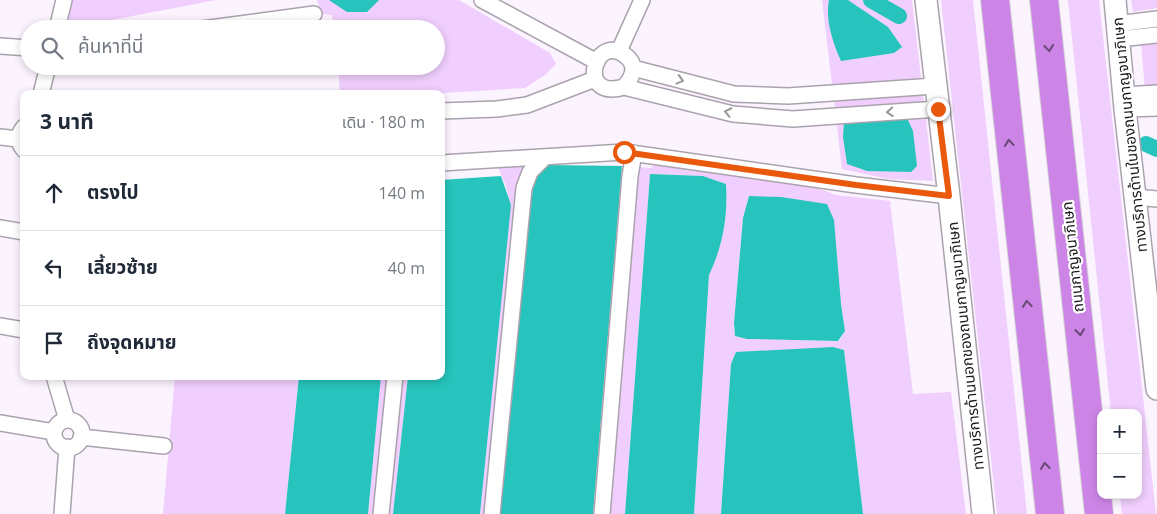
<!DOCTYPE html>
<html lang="th">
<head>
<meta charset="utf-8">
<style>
  body { margin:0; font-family:"Open Sans","Noto Sans Thai",sans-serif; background:#f2f2f3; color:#1f2937 }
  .controls { position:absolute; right:15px; bottom:15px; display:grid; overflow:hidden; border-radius:10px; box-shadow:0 2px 8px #0003 }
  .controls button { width:45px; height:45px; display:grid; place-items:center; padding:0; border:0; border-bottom:1px solid #e0e1e3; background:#fff; color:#1f2937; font:25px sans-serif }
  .stop { position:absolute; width:15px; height:15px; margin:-11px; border:4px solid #ea580c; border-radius:50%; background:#fff }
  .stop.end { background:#ea580c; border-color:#fff; box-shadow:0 1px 5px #0008 }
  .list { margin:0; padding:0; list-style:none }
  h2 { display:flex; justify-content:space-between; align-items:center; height:65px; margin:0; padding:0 20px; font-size:21px }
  h2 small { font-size:16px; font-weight:400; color:#747a83 }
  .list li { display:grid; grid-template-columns:32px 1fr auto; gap:15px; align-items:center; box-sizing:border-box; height:75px; padding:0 20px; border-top:1px solid #e0e1e3 }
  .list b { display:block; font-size:19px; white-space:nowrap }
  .list em { font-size:16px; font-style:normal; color:#747a83 }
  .icon { flex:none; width:28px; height:28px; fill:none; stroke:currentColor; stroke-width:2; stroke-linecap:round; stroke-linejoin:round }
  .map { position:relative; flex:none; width:1157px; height:514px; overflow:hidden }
  .search { position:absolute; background:#fff; box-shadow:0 2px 8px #0003; left:20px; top:20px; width:425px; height:55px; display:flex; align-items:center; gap:12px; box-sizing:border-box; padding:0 18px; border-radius:28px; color:#747a83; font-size:19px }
  .panel { position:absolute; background:#fff; box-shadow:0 2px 8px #0003; left:20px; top:90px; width:425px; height:290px; border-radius:10px }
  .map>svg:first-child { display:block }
  .green { fill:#f0cefd; fill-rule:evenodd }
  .water { fill:#26c4bc }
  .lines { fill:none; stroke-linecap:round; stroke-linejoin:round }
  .canal { stroke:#26c4bc; stroke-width:16 }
  .street-casing { stroke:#aaa3ad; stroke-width:18 }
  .secondary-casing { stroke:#aaa3ad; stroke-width:24 }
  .highway-casing { stroke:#d6d5d6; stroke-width:30 }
  .street { stroke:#fff; stroke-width:15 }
  .secondary { stroke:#fff; stroke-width:21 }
  .highway { stroke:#cc85e7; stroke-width:28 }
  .oneway { stroke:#6a4977 }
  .oneway2 { stroke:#989798 }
  .route { stroke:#ea580c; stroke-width:6 }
  .labels { text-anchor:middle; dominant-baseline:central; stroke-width:4.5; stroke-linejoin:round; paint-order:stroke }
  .street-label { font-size:15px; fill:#1a181b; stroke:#fff }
</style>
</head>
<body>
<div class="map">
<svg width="1157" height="514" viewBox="0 0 1157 514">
  <rect width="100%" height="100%" fill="#fbf3fe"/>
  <path class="green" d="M62,0H216L75,27L53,23Z
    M317,0H459L550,53L556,64L545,75L525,88L427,94H340L338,66H436V29H334L332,15L322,14Z
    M822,0H912L933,181L888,179L842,169Z
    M941,0H973L1027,514H997Z
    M1068,0H1099L1156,514H1122L1120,495H1138V413H1111Z
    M1131,0H1157V8L1133,12Z
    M1157,42V88L1145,89L1141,44Z
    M657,162L812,186L836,195L890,201L913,394L951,392L966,514H863L844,351L736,352L731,364L721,514H694L709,275C723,246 728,215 726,184L703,176L650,174L625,514H593L622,166L651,168ZM749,196L841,304L845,331L839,341L747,339L735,336L734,323L743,218Z
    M497,165H547L527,232L500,514H480L510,205L506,186Z
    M175,376H299L285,514H163Z
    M381,376H408L393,514H368Z"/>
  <path class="water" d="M329,0H379L367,12H347Z
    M829,0H848L888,27L902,47L894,53L841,61C833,43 825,20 829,0Z
    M907,118L913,131L917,166L911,172L867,171L847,164L843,137L844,122Z
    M547,165L622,166L593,514H500L527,232L535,174Z
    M650,174L703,176L726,184C728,216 723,246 709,275L694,514H625Z
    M501,176L511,205L480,514H393L408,376H441V180Z
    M749,196L781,197L827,204L834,220L841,304L845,331L838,341L747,339L735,336L734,323L743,218Z
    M833,347L844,350L863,514H721L731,364L736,352Z
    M299,376H381L368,514H285Z"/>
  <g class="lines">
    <path class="canal" d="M871,0L899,16
      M1146,144L1157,149"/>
    <defs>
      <path id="street" d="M482,0L597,62
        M1117,24L1157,19
        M57,29L64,0
        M202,29L314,14
        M1119,39L1157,35
        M0,46L29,48
        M619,51L642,0
        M633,68L734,94L788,96L935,86
        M624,87C634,76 638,63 623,54C593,35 577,101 624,87L733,114L793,119L938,109
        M41,94L48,66
        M1124,95L1157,93
        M1125,109L1157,108
        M441,111L497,109L527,105L595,79
        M24,127C17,135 18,143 24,150
        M0,137L18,139
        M441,163L624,152L856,185L949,196
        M1136,197L1157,199
        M0,228L24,232
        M0,326L24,330
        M54,376L67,420
        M54 434a14 14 0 1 1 28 0a14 14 0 1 1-28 0Z
        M0,423L54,432
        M81,437L164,446
        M62,514L67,447
        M381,514L395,376
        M492,514L524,188L530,172L545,157
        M602,514L630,176L634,153"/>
      <path id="secondary" d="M926,0L949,196L983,514
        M1115,0L1125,109L1157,389"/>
      <path id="highway" d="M995,0L1050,514
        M1044,0L1099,514"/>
    </defs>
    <use href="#street" class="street-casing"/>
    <use href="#secondary" class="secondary-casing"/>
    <use href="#highway" class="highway-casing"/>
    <use href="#street" class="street"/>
    <use href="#secondary" class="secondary"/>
    <use href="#highway" class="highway"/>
  </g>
  <defs><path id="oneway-chevron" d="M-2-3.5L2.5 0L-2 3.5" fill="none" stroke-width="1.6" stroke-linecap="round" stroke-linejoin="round" transform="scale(1.25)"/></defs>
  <g class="oneway">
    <use href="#oneway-chevron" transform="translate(1049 48) rotate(84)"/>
    <use href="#oneway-chevron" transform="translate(1009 143) rotate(-96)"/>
    <use href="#oneway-chevron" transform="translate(1027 304) rotate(-96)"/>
    <use href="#oneway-chevron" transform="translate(1080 332) rotate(84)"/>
    <use href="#oneway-chevron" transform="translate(1045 466) rotate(-96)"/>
  </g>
  <g class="oneway2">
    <use href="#oneway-chevron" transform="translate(680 80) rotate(15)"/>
    <use href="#oneway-chevron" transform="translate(728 112) rotate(-168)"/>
    <use href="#oneway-chevron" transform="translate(890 112) rotate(176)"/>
  </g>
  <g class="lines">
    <path class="route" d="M624,152L856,185L949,196L938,109"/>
  </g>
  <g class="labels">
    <g class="street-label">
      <text transform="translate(1129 135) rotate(-96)">ทางบริการด้านในของถนนกาญจนาภิเษก</text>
      <text transform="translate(1072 257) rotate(-96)">ถนนกาญจนาภิเษก</text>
      <text transform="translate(965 346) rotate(-96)">ทางบริการด้านนอกของถนนกาญจนาภิเษก</text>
    </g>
  </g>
</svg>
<div class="controls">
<button>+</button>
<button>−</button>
</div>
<div class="stop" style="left:624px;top:152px"></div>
<div class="stop end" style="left:938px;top:109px"></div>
<div class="search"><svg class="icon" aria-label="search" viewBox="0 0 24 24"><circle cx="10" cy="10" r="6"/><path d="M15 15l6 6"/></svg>ค้นหาที่นี่</div>
<section class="panel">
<h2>3 นาที<small>เดิน · 180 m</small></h2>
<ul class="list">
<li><svg class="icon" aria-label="ahead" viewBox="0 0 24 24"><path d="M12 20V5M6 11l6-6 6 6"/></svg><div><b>ตรงไป</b></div><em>140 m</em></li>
<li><svg class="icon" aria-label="left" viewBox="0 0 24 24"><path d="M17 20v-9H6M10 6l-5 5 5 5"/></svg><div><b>เลี้ยวซ้าย</b></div><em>40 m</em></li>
<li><svg class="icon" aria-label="arrive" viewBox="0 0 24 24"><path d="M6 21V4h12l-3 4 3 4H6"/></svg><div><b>ถึงจุดหมาย</b></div></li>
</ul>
</section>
</div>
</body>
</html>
